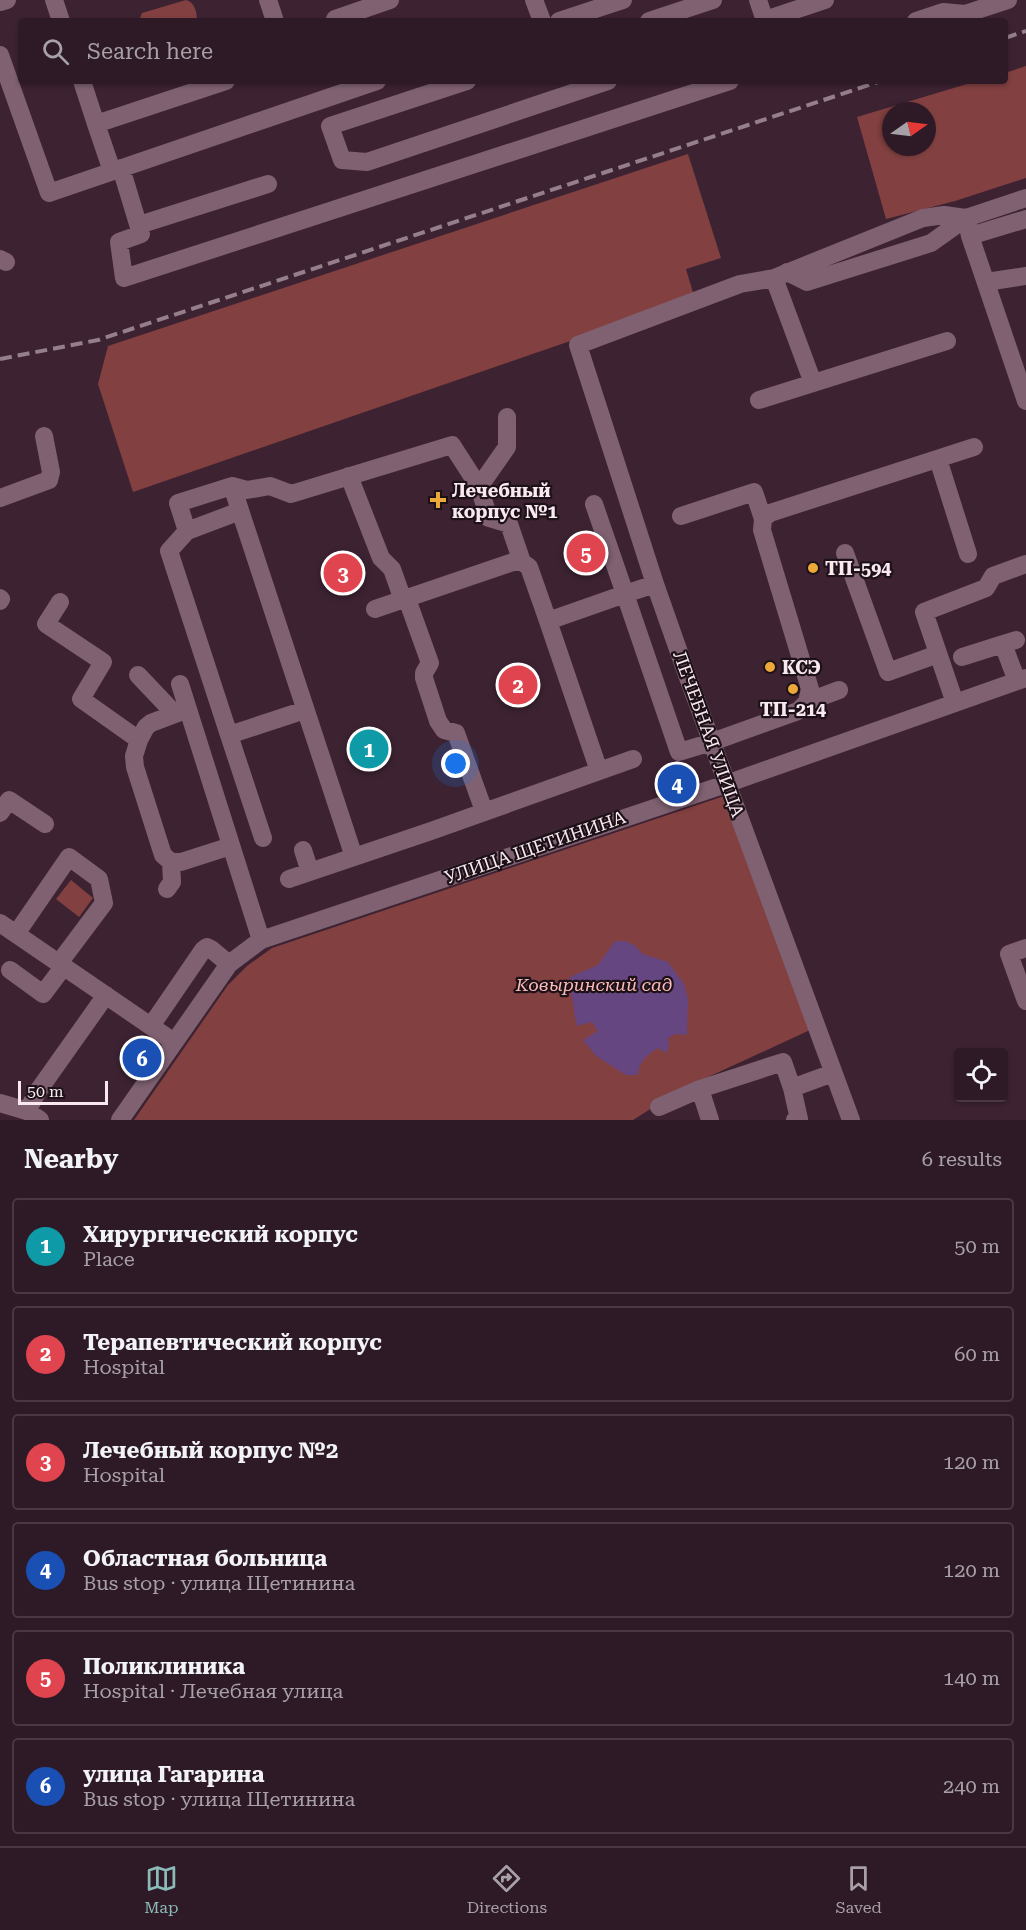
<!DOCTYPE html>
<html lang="en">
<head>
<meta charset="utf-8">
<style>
  body { margin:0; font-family:"Roboto Serif",serif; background:#36232e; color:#f1f3f6 }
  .controls { position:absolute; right:18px; bottom:18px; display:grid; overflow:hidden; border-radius:6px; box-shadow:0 2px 4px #0004 }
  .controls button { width:54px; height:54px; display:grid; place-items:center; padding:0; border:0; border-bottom:2px solid #493843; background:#2e1a26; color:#f1f3f6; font:30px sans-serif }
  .compass { position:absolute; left:882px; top:102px; width:54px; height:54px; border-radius:50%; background:#2e1a26; box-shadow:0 2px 4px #0004; rotate:76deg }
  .scale { position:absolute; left:18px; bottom:15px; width:90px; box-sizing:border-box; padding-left:6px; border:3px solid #fae8f1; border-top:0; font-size:16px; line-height:21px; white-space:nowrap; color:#fae8f1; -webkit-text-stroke:4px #1d1118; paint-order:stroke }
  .you { position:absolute; left:456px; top:764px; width:21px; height:21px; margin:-15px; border:4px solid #fff; border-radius:50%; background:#1a73e8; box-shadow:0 0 0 9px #1a73e833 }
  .badge { display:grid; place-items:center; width:39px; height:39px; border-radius:50%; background:#8bbbb9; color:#fff; font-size:20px; font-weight:700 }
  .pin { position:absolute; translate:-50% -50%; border:3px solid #fff; box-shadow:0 2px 6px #0006 }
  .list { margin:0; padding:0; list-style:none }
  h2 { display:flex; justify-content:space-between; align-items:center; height:78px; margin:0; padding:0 24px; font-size:26px }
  h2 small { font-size:20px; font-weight:400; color:#a7a1a7 }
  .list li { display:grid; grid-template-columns:39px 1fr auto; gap:18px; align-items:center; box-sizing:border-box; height:96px; margin:0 12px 12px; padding:0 12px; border:2px solid #493843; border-radius:6px }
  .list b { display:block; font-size:22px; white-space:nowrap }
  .list p { margin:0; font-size:20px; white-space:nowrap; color:#a7a1a7 }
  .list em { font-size:20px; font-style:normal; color:#a7a1a7 }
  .icon { flex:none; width:33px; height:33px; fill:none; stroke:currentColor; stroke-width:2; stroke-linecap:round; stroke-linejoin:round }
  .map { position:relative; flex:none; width:1026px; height:1120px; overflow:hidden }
  .search { position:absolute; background:#2e1a26; box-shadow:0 2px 4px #0004; left:18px; right:18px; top:18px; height:66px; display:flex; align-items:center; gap:15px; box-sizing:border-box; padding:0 21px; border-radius:6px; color:#a7a1a7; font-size:22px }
  .sheet { height:726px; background:#2e1a26 }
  nav { display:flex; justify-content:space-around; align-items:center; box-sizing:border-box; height:84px; border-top:2px solid #493843; background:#2e1a26; font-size:16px; color:#a7a1a7 }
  nav a { display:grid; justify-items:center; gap:3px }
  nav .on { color:#8bbbb9 }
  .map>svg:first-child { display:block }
  .green { fill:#824040; fill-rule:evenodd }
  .water { fill:#664681 }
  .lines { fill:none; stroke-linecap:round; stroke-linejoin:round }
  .minor { stroke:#7f6172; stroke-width:18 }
  .rail { stroke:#957f8b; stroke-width:4; stroke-dasharray:12 6; stroke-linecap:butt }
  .poi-dot { fill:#eca93a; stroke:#1d1118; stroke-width:2 }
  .labels { text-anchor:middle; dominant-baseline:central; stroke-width:4.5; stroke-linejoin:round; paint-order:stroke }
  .poi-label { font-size:18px; font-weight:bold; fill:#fae8f1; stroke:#1d1118; text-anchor:start }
  .street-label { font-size:18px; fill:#fae8f1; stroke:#1d1118 }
  .park-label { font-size:18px; font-style:italic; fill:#fcbab8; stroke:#1d1118 }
</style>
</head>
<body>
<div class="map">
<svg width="1026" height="1120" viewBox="0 0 1026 1120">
  <rect width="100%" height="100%" fill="#3d2332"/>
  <path class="green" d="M186,0C195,2 197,13 197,21H139L142,13Z
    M1026,66V178L955,201L886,219L857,117L977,81H1005V73ZM891,111H927V147H891Z
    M688,154L721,258L686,269L694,296L576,339L133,492L98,384L108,346Z
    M727,795L810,1030L682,1089L633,1120H134L228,985L247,966L272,948Z
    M71,880L93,898L79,917L56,899Z"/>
  <path class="water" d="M615,941H625L634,945L643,954L668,962L684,984L688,999L687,1035L675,1034L668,1038L669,1046L666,1053L658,1048C647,1055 639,1061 638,1075H626L596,1056L583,1040L598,1031L592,1022L577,1026C573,1012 574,997 568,983L570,977L598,965Z"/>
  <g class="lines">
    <path class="minor" d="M54,0L61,21
      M268,0L275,21
      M534,0L542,21
      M758,0L765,21
      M0,2L7,0
      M765,20L825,0
      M336,21L335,19L390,0
      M559,21L623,0
      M649,21L713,0
      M916,21L943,12L965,14L1008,0
      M0,55L49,193L377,81
      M82,81L96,124L226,81
      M467,81L330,126L342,160L367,162L608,81
      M96,124L112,171
      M121,168L141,234L119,242L124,278L730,81
      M139,225L268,184
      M970,236L1026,219
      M0,259L6,262
      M787,272L807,282L931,243L966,218L970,236L1026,401
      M774,278L813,383
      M986,282L1026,276
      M759,400L947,341
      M938,459L968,554
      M349,476L381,558L392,569L403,600
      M232,486L354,857
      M479,487L507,447V417
      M0,498L49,480L51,472L44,436
      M594,504L625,594L655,584
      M681,516L754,492L763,519
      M187,531L178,503L232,486L247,490L270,486L291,494L452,445L479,487L489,518L509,524L522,562
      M845,553L888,672L938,654
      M0,598L1,599L0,601
      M407,599L430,663L424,673V678L438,721L444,730L456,733L484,811
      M60,602L46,624L103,662L81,699L139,740
      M375,609L513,562H522L529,567L548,621L625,594L679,752L712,742L798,711L807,702L810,689L762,530L763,519L770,513L974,447
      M548,621L599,771
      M1016,640L1003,644L1017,681
      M962,657L1003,644
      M138,675L175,714
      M180,684L261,940
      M807,702L839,690
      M955,703L924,612L986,588L993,576L1026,564
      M188,709L151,723L146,727L139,740L134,756L135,767L163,855L171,862H181L231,846
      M229,735L169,551L187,531L240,511
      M0,813L9,800L45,824
      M263,838L229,735L305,710
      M303,850L310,872
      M289,879L431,831L633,759
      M167,889L172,882L171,862
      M0,923L174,1042
      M16,934L69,857L99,879L104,903L59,963
      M1026,948L1009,954L1026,1001
      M10,970L43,994L64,966
      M151,1026L203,950L207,947L211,949L229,964
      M792,1088L799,1119L795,1120
      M700,1089L710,1120
      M0,1103L27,1111L40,1120
      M659,1107L700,1089L783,1062L792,1088L833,1073
      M27,1111L38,1091L106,995
      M120,1120L229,964L261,940L726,784L1026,678
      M851,1120L687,675L655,584L578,345L740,284L774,278L923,218L944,215L966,218L1026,198"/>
    <path class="rail" d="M1005,38L1026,31
      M0,359L98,340L881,81"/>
  </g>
  <g class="poi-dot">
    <path d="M435 491h6v6h6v6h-6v6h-6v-6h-6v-6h6z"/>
    <circle cx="813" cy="568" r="6"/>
    <circle cx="770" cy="667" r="6"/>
    <circle cx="793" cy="689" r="6"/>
  </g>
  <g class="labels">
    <g class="poi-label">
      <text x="452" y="490">Лечебный<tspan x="452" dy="21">корпус №1</tspan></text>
      <text x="825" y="568">ТП-594</text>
      <text x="782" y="667">КСЭ</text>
      <text x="793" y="709" text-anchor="middle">ТП-214</text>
    </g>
    <g class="street-label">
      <text transform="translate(709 734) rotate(70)">ЛЕЧЕБНАЯ УЛИЦА</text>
      <text transform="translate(535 847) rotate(-19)">УЛИЦА ЩЕТИНИНА</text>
    </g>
    <g class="park-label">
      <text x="594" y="984">Ковыринский сад</text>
    </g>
  </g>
</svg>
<div class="controls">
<button><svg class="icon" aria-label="locate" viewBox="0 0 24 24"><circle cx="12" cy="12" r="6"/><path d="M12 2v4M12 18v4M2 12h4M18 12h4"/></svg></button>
</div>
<svg class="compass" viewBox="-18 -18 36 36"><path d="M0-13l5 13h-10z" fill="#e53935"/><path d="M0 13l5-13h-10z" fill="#a7a1a7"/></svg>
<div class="scale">50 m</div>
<div class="you"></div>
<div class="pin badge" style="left:369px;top:749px;background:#0f9aa8">1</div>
<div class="pin badge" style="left:518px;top:685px;background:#e0444e">2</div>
<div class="pin badge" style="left:343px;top:573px;background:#e0444e">3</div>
<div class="pin badge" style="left:677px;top:784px;background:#1a4fb4">4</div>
<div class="pin badge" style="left:586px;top:553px;background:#e0444e">5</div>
<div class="pin badge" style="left:142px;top:1058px;background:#1a4fb4">6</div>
<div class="search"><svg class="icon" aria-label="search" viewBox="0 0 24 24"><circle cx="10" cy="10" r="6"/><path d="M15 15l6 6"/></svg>Search here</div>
</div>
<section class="sheet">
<h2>Nearby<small>6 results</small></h2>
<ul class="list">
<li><span class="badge" style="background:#0f9aa8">1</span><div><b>Хирургический корпус</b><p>Place</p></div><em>50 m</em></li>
<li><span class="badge" style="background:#e0444e">2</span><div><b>Терапевтический корпус</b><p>Hospital</p></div><em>60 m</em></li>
<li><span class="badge" style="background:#e0444e">3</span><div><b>Лечебный корпус №2</b><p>Hospital</p></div><em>120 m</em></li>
<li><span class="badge" style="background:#1a4fb4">4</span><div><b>Областная больница</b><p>Bus stop · улица Щетинина</p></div><em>120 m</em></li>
<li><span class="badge" style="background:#e0444e">5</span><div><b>Поликлиника</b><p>Hospital · Лечебная улица</p></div><em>140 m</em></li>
<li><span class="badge" style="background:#1a4fb4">6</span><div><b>улица Гагарина</b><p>Bus stop · улица Щетинина</p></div><em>240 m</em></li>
</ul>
</section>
<nav>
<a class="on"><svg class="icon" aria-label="map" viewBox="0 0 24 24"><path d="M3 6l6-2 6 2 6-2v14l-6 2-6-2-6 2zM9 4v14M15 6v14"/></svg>Map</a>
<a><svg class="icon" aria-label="directions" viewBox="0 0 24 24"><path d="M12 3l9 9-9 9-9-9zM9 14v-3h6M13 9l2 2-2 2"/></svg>Directions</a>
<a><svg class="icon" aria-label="saved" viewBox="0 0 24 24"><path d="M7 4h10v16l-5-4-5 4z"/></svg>Saved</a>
</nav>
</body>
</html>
